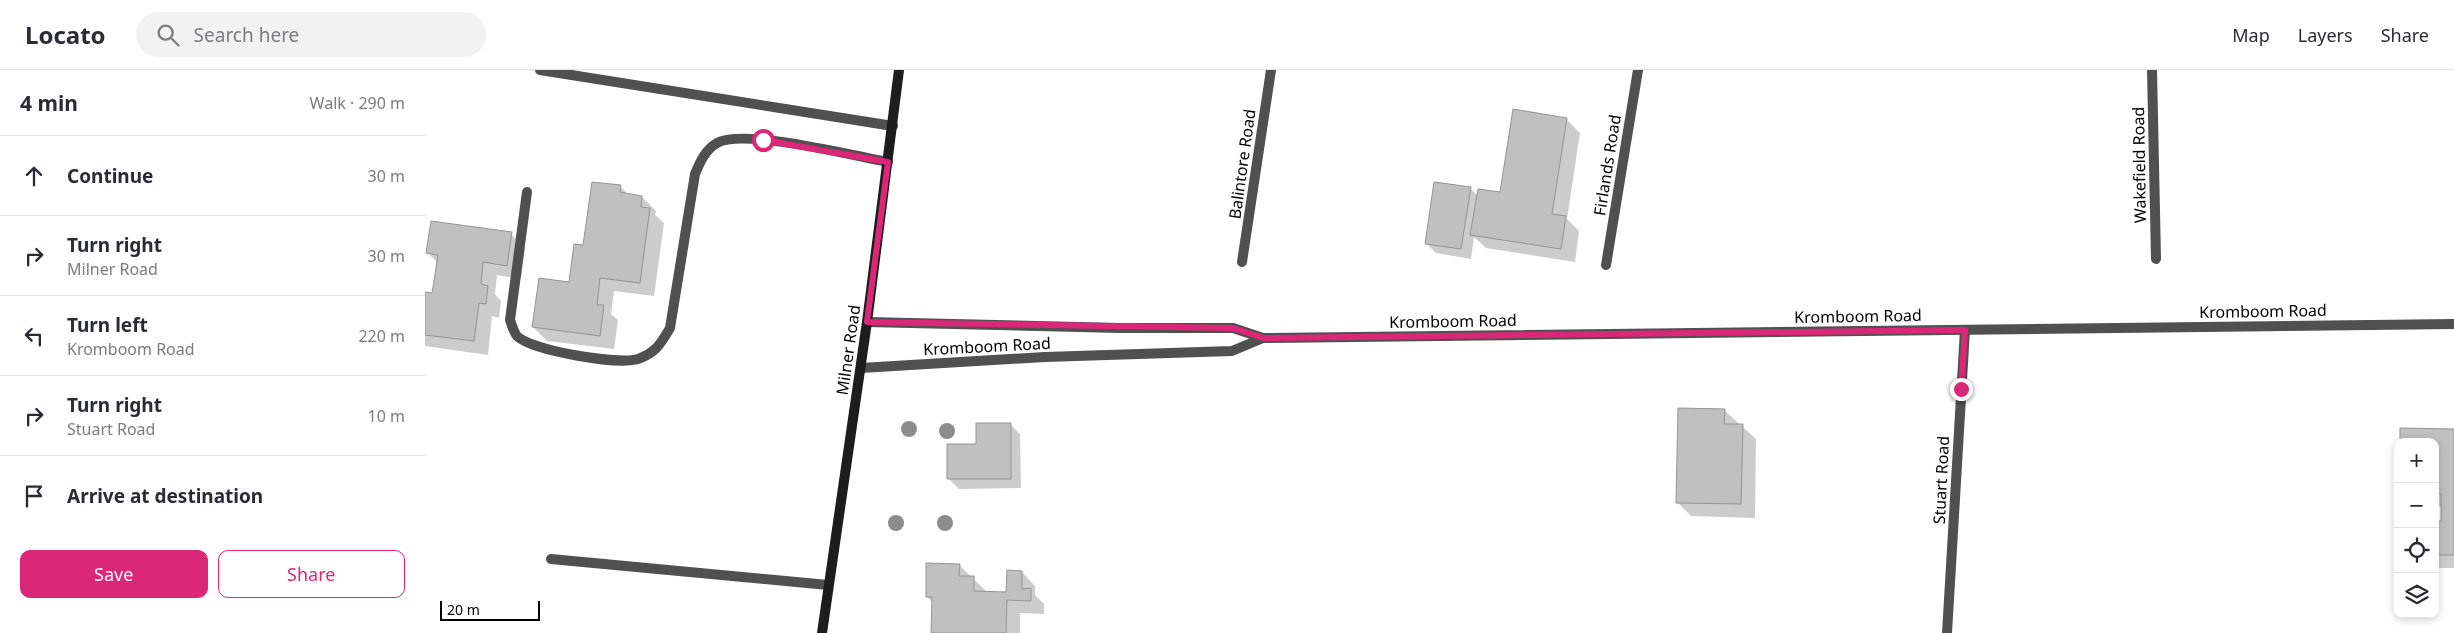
<!DOCTYPE html>
<html lang="en">
<head>
<meta charset="utf-8">
<style>
  body { margin:0; font-family:"Noto Sans",sans-serif; background:#f2f2f3; color:#2b2b33 }
  .controls { position:absolute; right:15px; bottom:15px; display:grid; overflow:hidden; border-radius:10px; box-shadow:0 2px 8px #0003 }
  .controls button { width:45px; height:45px; display:grid; place-items:center; padding:0; border:0; border-bottom:1px solid #e1e1e2; background:#fff; color:#2b2b33; font:25px sans-serif }
  .scale { position:absolute; left:15px; bottom:12px; width:100px; box-sizing:border-box; padding-left:5px; border:2px solid #000; border-top:0; font-size:14px; line-height:18px; white-space:nowrap; color:#000; -webkit-text-stroke:4px #fff; paint-order:stroke }
  .stop { position:absolute; width:15px; height:15px; margin:-11px; border:4px solid #db2777; border-radius:50%; background:#fff }
  .stop.end { background:#db2777; border-color:#fff; box-shadow:0 1px 5px #0008 }
  .list { margin:0; padding:0; list-style:none }
  h2 { display:flex; justify-content:space-between; align-items:center; height:65px; margin:0; padding:0 20px; font-size:21px }
  h2 small { font-size:16px; font-weight:400; color:#7c7c81 }
  .list li { display:grid; grid-template-columns:32px 1fr auto; gap:15px; align-items:center; box-sizing:border-box; height:80px; padding:0 20px; border-top:1px solid #e1e1e2 }
  .list b { display:block; font-size:19px; white-space:nowrap }
  .list p { margin:0; font-size:16px; white-space:nowrap; color:#7c7c81 }
  .list em { font-size:16px; font-style:normal; color:#7c7c81 }
  .actions { display:flex; gap:10px; padding:15px 20px }
  .actions a { flex:1; padding:11px 0; border:1px solid #db2777; border-radius:10px; text-align:center; font-size:18px; color:#db2777 }
  .actions .main { background:#db2777; color:#fff }
  .icon { flex:none; width:28px; height:28px; fill:none; stroke:currentColor; stroke-width:2; stroke-linecap:round; stroke-linejoin:round }
  .map { position:relative; flex:none; width:2029px; height:563px; overflow:hidden }
  header { display:flex; align-items:center; gap:30px; box-sizing:border-box; height:70px; padding:0 25px; background:#fff; border-bottom:1px solid #e1e1e2 }
  header strong { font-size:24px }
  nav { display:flex; gap:28px; margin-inline-start:auto; font-size:18px }
  .search { width:350px; height:45px; background:#f2f2f3; display:flex; align-items:center; gap:12px; box-sizing:border-box; padding:0 18px; border-radius:28px; color:#7c7c81; font-size:19px }
  main { display:flex }
  aside { flex:1; background:#fff }
  .map>svg:first-child { display:block }
  .shadow { fill:#0003 }
  .building { fill:#c0c0c0; stroke:#949494 }
  .lines { fill:none; stroke-linecap:round; stroke-linejoin:round }
  .service { stroke:#505050; stroke-width:10 }
  .minor { stroke:#505050; stroke-width:10 }
  .tertiary { stroke:#505050; stroke-width:10 }
  .secondary { stroke:#1d1d1d; stroke-width:10 }
  .tree { fill:#8c8c8c }
  .route { stroke:#db2777; stroke-width:6 }
  .labels { text-anchor:middle; dominant-baseline:central; stroke-width:4; stroke-linejoin:round; paint-order:stroke }
  .street-label { font-size:16px; fill:#000; stroke:#fff }
</style>
</head>
<body>
<header>
<strong>Locato</strong>
<div class="search"><svg class="icon" aria-label="search" viewBox="0 0 24 24"><circle cx="10" cy="10" r="6"/><path d="M15 15l6 6"/></svg>Search here</div>
<nav><a>Map</a><a>Layers</a><a>Share</a></nav>
</header>
<main>
<aside>
<h2>4 min<small>Walk · 290 m</small></h2>
<ul class="list">
<li><svg class="icon" aria-label="ahead" viewBox="0 0 24 24"><path d="M12 20V5M6 11l6-6 6 6"/></svg><div><b>Continue</b></div><em>30 m</em></li>
<li><svg class="icon" aria-label="right" viewBox="0 0 24 24"><path d="M7 20v-9h11M14 6l5 5-5 5"/></svg><div><b>Turn right</b><p>Milner Road</p></div><em>30 m</em></li>
<li><svg class="icon" aria-label="left" viewBox="0 0 24 24"><path d="M17 20v-9H6M10 6l-5 5 5 5"/></svg><div><b>Turn left</b><p>Kromboom Road</p></div><em>220 m</em></li>
<li><svg class="icon" aria-label="right" viewBox="0 0 24 24"><path d="M7 20v-9h11M14 6l5 5-5 5"/></svg><div><b>Turn right</b><p>Stuart Road</p></div><em>10 m</em></li>
<li><svg class="icon" aria-label="arrive" viewBox="0 0 24 24"><path d="M6 21V4h12l-3 4 3 4H6"/></svg><div><b>Arrive at destination</b></div></li>
</ul>
<div class="actions"><a class="main">Save</a><a>Share</a></div>
</aside>
<div class="map">
<svg width="2029" height="563" viewBox="0 0 2029 563">
  <rect width="100%" height="100%" fill="#fff"/>
  <path class="shadow" d="M1141,49L1155,63L1142,149L1154,161L1150,192L1061,178L1049,167L1046,189L1011,183L1001,173L1045,118L1053,126L1076,124Z
    M195,116L203,125L217,127L231,141L230,145L239,153L229,226L189,221L186,244L193,250L189,279L122,271L108,257L145,213L159,177Z
    M86,164L100,178L96,209L72,205L70,224L76,231L74,248L67,246L63,285L0,276V224L8,225L13,193L3,183Z
    M1299,340L1331,369L1330,448L1266,446L1252,432Z
    M585,354L595,364L596,418L534,419L524,409L553,375Z
    M2029,361V498H2010V452H2017V437L2010,436V372Z
    M534,495L563,523H583L597,502L610,516V525L619,534V544L595,543V563H507L508,533L502,527Z"/>
  <path class="building" d="M1088,39L1142,48L1127,144L1141,146L1136,179L1045,165L1053,119L1075,122Z
    M167,112L196,115L195,122L217,126L216,137L225,138L215,213L175,208L172,235H179L175,266L107,257L114,208L144,212L149,174L158,175Z
    M1009,112L1046,117L1036,179L1000,174Z
    M6,151L87,162L82,196L58,192L56,214L63,216L61,234L54,233L49,271L0,265V222L7,223L13,185L1,183Z
    M1253,338L1300,339L1299,354H1318L1316,434L1251,433Z
    M551,353H586V409H522V374H551Z
    M1975,358L2029,359V485H2010V451H2016V424L2010,423V372H1975Z
    M501,493L535,494L534,506H549V521L581,522L582,500L597,501V519L606,518V531L582,530L581,563H506L507,527H501Z"/>
  <g class="lines">
    <path class="service" d="M115,0L468,56
      M102,122L85,250C87,255 89,264 93,267C110,281 192,295 213,289C231,283 236,273 245,258L270,104C275,92 280,80 292,73C318,58 429,86 463,92
      M126,489L403,515"/>
    <path class="minor" d="M1727,0L1731,189
      M817,192L846,0
      M1181,195L1213,0
      M1522,563L1540,260"/>
    <path class="tertiary" d="M442,252L695,258H808L838,268L2029,254
      M436,298L620,287L807,281L838,268"/>
    <path class="secondary" d="M397,563L442,252L474,0"/>
  </g>
  <g class="tree">
    <circle cx="484" cy="359" r="8"/>
    <circle cx="522" cy="361" r="8"/>
    <circle cx="471" cy="453" r="8"/>
    <circle cx="520" cy="453" r="8"/>
  </g>
  <g class="lines">
    <path class="route" d="M338,70L463,92L442,252L808,258L838,268L1540,260L1536,319"/>
  </g>
  <g class="labels">
    <g class="street-label">
      <text transform="translate(817 94) rotate(-82)">Balintore Road</text>
      <text transform="translate(1182 95) rotate(-81)">Firlands Road</text>
      <text transform="translate(1714 95) rotate(-91)">Wakefield Road</text>
      <text transform="translate(1838 241) rotate(-1)">Kromboom Road</text>
      <text transform="translate(1433 246) rotate(-1)">Kromboom Road</text>
      <text transform="translate(1028 251) rotate(-1)">Kromboom Road</text>
      <text transform="translate(562 276) rotate(-3)">Kromboom Road</text>
      <text transform="translate(423 280) rotate(-82)">Milner Road</text>
      <text transform="translate(1516 410) rotate(-87)">Stuart Road</text>
    </g>
  </g>
</svg>
<div class="controls">
<button>+</button>
<button>−</button>
<button><svg class="icon" aria-label="locate" viewBox="0 0 24 24"><circle cx="12" cy="12" r="6"/><path d="M12 2v4M12 18v4M2 12h4M18 12h4"/></svg></button>
<button><svg class="icon" aria-label="layers" viewBox="0 0 24 24"><path d="M12 4l9 5-9 5-9-5zM3 14l9 5 9-5"/></svg></button>
</div>
<div class="scale">20 m</div>
<div class="stop" style="left:338px;top:70px"></div>
<div class="stop end" style="left:1536px;top:319px"></div>
</div>
</main>
</body>
</html>
